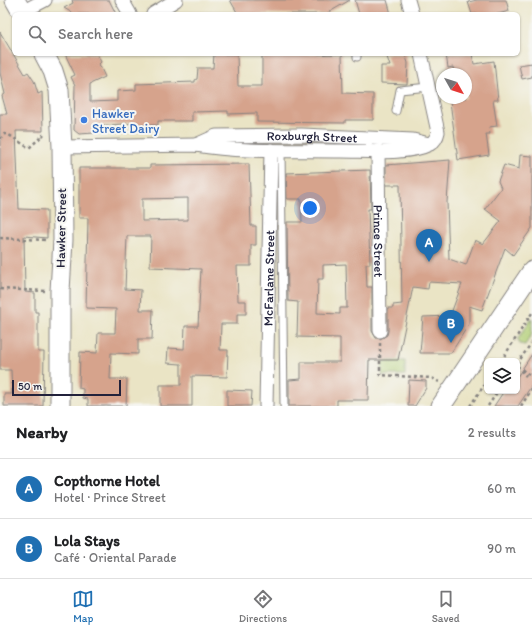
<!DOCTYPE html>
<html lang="en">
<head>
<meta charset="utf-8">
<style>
  body { margin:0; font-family:Itim,sans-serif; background:#f6f6f6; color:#202124 }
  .controls { position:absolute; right:12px; bottom:12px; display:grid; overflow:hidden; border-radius:6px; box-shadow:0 1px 3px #0004 }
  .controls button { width:36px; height:36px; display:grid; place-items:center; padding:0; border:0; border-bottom:1px solid #e0e0e0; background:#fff; color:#202124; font:20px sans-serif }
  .compass { position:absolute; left:436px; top:68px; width:36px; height:36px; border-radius:50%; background:#fff; box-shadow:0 1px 3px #0004; rotate:129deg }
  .scale { position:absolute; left:12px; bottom:10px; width:109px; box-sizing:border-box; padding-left:4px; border:2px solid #22223b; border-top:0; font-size:11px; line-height:14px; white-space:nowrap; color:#22223b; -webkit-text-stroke:3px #f6f6f2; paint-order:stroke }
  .you { position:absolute; left:310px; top:208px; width:14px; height:14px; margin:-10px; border:3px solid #fff; border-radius:50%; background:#1a73e8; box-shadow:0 0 0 6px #1a73e833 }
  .badge { display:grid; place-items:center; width:26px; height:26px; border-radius:50%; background:#1f6fb2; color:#fff; font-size:13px; font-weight:700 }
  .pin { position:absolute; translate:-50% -33px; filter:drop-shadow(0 1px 2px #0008) }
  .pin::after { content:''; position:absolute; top:21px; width:14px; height:12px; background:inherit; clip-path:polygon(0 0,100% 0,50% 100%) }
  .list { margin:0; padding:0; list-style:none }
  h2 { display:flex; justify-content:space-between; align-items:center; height:52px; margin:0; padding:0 16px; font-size:17px }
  h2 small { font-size:13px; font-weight:400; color:#757577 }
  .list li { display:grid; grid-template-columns:26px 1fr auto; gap:12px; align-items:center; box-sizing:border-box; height:60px; padding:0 16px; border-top:1px solid #e0e0e0 }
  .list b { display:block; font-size:15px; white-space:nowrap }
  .list p { margin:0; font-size:13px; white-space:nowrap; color:#757577 }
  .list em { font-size:13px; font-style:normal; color:#757577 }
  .icon { flex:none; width:22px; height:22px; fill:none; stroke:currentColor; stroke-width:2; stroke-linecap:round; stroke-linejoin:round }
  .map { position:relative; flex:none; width:532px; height:406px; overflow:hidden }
  .search { position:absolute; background:#fff; box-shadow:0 1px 3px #0004; left:12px; right:12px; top:12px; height:44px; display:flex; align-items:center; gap:10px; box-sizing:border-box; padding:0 14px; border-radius:6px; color:#757577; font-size:15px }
  .sheet { height:172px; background:#fff }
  nav { display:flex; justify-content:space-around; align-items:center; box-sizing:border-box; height:56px; border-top:1px solid #e0e0e0; background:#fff; font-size:11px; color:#757577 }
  nav a { display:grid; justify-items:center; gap:2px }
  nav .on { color:#1f6fb2 }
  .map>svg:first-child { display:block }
  .green { fill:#b1cd73; stroke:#6a7857 }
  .building { fill:#d6a38c; fill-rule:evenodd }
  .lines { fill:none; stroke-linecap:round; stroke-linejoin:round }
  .lane-casing { stroke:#868380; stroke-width:9 }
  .street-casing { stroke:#868380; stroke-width:15 }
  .secondary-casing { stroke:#868380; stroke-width:21 }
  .path { stroke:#868380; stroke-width:2.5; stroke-dasharray:3 3; stroke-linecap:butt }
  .lane { stroke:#fff; stroke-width:7 }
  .street { stroke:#fff; stroke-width:13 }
  .secondary { stroke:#fff; stroke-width:19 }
  .shop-dot { fill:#3f7fe0; stroke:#f6f6f2; stroke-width:1.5 }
  .labels { text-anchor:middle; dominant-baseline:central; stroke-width:4; stroke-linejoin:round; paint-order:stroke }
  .shop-label { font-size:13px; fill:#366cbe; stroke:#f6f6f2; text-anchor:start }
  .street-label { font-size:13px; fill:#22223b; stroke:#f6f6f2 }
</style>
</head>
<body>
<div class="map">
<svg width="532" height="406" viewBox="0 0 532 406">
  <rect width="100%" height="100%" fill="#f6f6f2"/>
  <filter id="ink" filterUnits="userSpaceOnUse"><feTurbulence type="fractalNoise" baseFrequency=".025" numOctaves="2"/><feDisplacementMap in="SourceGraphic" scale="8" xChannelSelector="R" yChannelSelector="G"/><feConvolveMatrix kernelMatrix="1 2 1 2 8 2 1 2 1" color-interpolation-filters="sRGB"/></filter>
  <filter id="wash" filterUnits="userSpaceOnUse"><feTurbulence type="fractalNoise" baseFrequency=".012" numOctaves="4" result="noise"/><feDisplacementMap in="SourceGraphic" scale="16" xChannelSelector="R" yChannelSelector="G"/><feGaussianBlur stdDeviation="0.9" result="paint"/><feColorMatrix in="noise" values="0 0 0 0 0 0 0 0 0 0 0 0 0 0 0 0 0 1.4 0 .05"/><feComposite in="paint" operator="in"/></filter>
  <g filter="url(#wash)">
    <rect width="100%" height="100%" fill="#eae4c5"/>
    <path class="green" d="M532,318V334L525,345L520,344L518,339Z
      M382,361H405V375H382Z"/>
    <g id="blocks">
      <path class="building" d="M72,0H109L116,14H74L64,8L73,3Z
        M230,0H350L326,14H238Z
        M355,0H387L391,14H359Z
        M477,0H506L509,11L498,14H472L468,2Z
        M0,32L25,74L28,72L34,81L38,94L42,92L43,131H16L19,209L47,210V238L24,236L25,292L35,293V312H38V352H44L43,406H4V394H12L11,370H0V114H7L2,96L5,94L0,73Z
        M65,54H97L101,62L99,64L105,77L90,84V102L117,101V91L136,90V84L195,82V80L197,79L198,68H213L214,54H237L238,86H262V55L342,54L343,93L373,94V120H345V123L257,122V113L228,114V111L192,112V121H158V125H137V123L94,126V133L79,134L74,130L75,85L71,77L75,75Z
        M386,54H405L408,63L407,84L381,83V66H390Z
        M446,54H472L474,64L494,61L498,100H493L497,126L489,127L490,134H486L489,155L458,160L450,102L458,101V98H466V74H454L453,67L448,68Z
        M532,63V77L522,79L519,65Z
        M520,155L532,156V228L513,255L505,248L482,310L469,306V324L451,353H420L423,317L450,316L462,284L429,282L428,289L413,287L398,360H369L368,400H337V406H289V380L301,379V362H340V338L297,337L298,302L288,301L287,222H302L301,199H287L286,173L370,170L371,209H368L370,264H366L367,287H372V331L376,338L380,339L387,335L388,331V308H393V305L402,304L400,185H386V165L450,160L447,202L449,259L466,265L475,240L483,244L501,221L485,209L501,188L498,181L504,165L519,169ZM346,264L347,308H340V314L317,313L318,279H323V265Z
        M249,164L251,226H256V245H251V266H237L238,301H246V314H237V324H221L220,350H228L227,377L192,376V406H160V385H181V364L167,363L168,348L184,349L185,326H198L201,269L150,267L151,236H127L125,289L141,290L140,310H153L152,339H138V354L111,353L110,379H127L126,406H88V399L83,398V389L79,388L80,352L97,353L98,333H115L116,309L86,308L88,218H79V168H150V165ZM188,198V220L142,221V199Z
        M532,354V385L518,406H494L504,391H517V377Z
        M409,380L426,381V388L415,406H408Z
        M227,390L252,391L251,406H227Z"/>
    </g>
  </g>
  <g filter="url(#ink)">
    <use href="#blocks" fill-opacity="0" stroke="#868380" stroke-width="1"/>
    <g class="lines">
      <defs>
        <path id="lane" d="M357,54V57
          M396,111L400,90L428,87
          M281,150L284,406"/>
        <g id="street">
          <path d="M122,0L130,14"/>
          <path d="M408,0L412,14"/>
          <path d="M22,12L45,0"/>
          <path d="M153,14L176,0"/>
          <path id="s1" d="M196,145L216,136L302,135L413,140L429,144"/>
          <path d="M62,147L196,145C244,153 294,150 342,151C367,151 408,155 430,144C435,141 437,137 438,132L421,54"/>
          <path id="s2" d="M378,151L380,331"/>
          <path id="s3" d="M266,406L271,150"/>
        </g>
        <path id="secondary" d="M15,0L23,14
          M44,54L53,71L59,90L62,147L63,240L60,291V406
          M441,406L532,271"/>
      </defs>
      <use href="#lane" class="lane-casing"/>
      <use href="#street" class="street-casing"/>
      <use href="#secondary" class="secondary-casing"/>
      <path class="path" d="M0,139L4,134L9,135L29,148L43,135L44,136
        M0,238L46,240
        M0,289L45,291
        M380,343V375L432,378L439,382
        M501,361L532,313
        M517,364L532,342
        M517,366L532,377
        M523,370L522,372L526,376
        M470,406L487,381
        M488,406L498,391
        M521,406L532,389"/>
      <use href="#lane" class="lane"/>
      <use href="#street" class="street"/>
      <use href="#secondary" class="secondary"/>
    </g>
  </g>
  <circle class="shop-dot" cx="84" cy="120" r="4"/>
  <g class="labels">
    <g class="shop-label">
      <text x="92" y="113">Hawker<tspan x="92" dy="15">Street Dairy</tspan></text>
    </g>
    <g class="street-label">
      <text stroke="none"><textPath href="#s1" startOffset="118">Roxburgh Street</textPath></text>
      <text transform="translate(61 228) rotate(-89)">Hawker Street</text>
      <text stroke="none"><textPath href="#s2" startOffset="90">Prince Street</textPath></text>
      <text stroke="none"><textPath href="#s3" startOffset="128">McFarlane Street</textPath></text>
    </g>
  </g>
</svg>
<div class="controls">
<button><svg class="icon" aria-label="layers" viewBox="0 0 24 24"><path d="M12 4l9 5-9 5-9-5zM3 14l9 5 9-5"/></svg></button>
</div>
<svg class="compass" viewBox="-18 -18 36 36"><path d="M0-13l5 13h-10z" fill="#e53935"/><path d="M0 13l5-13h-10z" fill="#757577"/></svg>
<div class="scale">50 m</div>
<div class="you"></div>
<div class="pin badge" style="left:429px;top:262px">A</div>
<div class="pin badge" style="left:451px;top:343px">B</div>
<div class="search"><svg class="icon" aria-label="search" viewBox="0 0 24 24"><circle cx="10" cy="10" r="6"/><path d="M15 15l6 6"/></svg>Search here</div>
</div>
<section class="sheet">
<h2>Nearby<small>2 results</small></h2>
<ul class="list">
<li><span class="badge">A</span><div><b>Copthorne Hotel</b><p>Hotel · Prince Street</p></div><em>60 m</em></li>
<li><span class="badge">B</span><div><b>Lola Stays</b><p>Café · Oriental Parade</p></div><em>90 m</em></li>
</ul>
</section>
<nav>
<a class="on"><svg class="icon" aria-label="map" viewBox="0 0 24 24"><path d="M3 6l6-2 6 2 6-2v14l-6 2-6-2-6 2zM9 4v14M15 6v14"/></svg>Map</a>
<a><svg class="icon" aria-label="directions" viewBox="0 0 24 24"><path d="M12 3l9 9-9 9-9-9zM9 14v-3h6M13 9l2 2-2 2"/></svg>Directions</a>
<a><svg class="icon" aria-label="saved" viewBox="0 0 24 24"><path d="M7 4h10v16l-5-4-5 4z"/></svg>Saved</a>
</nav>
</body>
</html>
